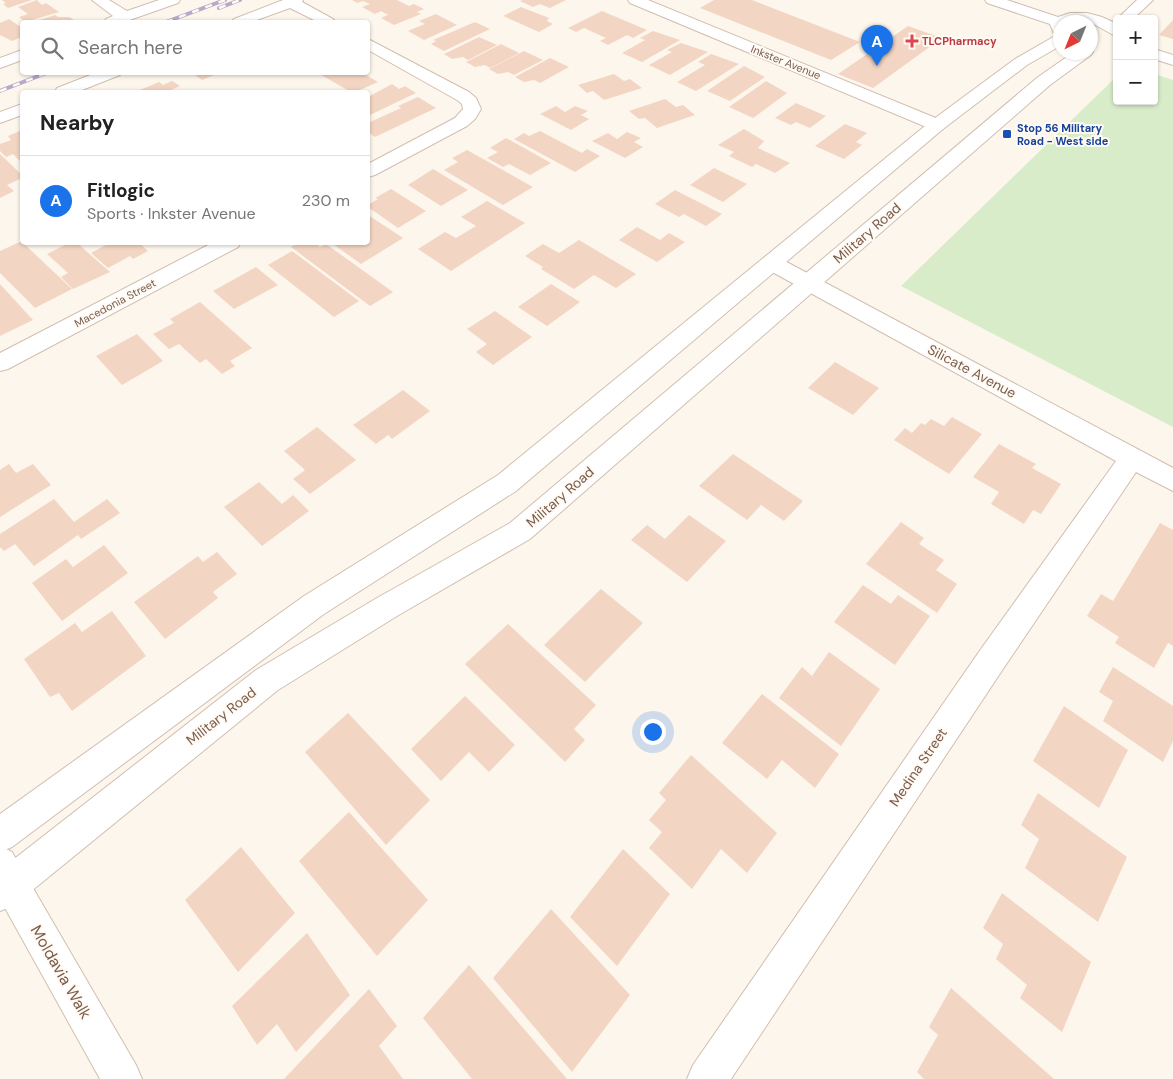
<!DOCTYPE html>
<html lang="en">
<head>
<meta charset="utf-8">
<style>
  body { margin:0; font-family:"DM Sans",sans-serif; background:#f6f6f6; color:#222 }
  .controls { position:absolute; right:15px; top:15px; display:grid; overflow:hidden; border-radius:5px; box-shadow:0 1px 4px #0004 }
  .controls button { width:45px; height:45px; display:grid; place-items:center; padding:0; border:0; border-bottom:1px solid #e0e0e0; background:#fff; color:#222; font:25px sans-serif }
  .compass { position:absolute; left:1053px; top:15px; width:45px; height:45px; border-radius:50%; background:#fff; box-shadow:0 1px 4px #0004; rotate:223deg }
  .you { position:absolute; left:652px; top:731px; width:18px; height:18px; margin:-12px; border:4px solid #fff; border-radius:50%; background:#1a73e8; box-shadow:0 0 0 8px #1a73e833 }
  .badge { display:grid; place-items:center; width:32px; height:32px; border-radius:50%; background:#1a73e8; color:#fff; font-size:16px; font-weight:700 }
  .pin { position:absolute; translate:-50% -41px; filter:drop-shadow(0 1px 2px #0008) }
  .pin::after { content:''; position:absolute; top:26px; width:18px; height:15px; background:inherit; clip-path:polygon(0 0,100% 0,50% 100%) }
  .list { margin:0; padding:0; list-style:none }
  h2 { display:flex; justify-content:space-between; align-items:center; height:65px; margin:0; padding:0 20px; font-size:21px }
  h2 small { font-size:16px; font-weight:400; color:#767676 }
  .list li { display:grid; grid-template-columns:32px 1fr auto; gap:15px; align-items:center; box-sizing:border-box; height:90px; padding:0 20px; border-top:1px solid #e0e0e0 }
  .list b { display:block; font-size:19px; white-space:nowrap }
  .list p { margin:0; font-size:16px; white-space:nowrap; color:#767676 }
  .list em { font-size:16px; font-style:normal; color:#767676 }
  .icon { flex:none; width:28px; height:28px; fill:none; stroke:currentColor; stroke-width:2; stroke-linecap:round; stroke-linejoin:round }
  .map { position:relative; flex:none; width:1173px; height:1079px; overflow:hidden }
  .search { position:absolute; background:#fff; box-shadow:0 1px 4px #0004; left:20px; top:20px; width:350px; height:55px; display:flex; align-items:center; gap:12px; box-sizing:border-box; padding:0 18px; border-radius:5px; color:#767676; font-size:19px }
  .panel { position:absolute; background:#fff; box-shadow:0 1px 4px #0004; left:20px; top:90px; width:350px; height:155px; border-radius:5px }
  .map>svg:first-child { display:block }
  .green { fill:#d8ecc9 }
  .building { fill:#f3d5c3 }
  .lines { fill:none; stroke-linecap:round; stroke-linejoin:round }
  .minor-casing { stroke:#d1beb0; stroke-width:2 }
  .tertiary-casing { stroke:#d1beb0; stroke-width:2 }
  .minor { fill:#fff; fill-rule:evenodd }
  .tertiary { fill:#fff; fill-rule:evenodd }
  .rail-casing { stroke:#b9a8c9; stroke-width:4 }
  .rail { stroke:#fffaf3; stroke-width:2.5; stroke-dasharray:7; stroke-linecap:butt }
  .health-dot { fill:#e0444e; stroke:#fffaf3; stroke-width:2 }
  .transit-dot { fill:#1a4fb4; stroke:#fffaf3; stroke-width:2 }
  .labels { text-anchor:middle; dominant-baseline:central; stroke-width:4; stroke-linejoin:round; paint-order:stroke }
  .far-health-label { font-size:11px; font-weight:bold; fill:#be3a42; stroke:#fffaf3; text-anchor:start }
  .far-street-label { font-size:11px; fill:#7a5c4d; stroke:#fffaf3 }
  .far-transit-label { font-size:11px; font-weight:bold; fill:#164399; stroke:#fffaf3; text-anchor:start }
  .street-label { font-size:14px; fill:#7a5c4d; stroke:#fffaf3 }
  .near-street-label { font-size:16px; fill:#7a5c4d; stroke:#fffaf3 }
</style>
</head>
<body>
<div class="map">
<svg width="1173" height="1079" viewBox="0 0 1173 1079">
  <rect width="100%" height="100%" fill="#fdf6ec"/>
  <path class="green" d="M1154,74L1173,80V427L901,286L1117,76V101H1154Z"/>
  <path class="building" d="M2,0H32L8,8L3,4L6,3Z
    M37,0L42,5L46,3L59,12L25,22L19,17L28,14L18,7Z
    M352,0H397L409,6L414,4L424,9L417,12L421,14L394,25L381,18L388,15L381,11L375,14L362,7L370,4L363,1L357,3Z
    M523,0H566L550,8L540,4L533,7L520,1Z
    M714,0H752L860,42L831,60L700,8Z
    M521,7L549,18L547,21L553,24L539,32L503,16Z
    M602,11L647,30L633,38L627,35L608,45L600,41L606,38L584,28L576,32L568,28Z
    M436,14L457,25L424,40L408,31L425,24L419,21Z
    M55,15L58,17H69L78,22H34Z
    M9,19L22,28V37L12,41L0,35V23Z
    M1173,20V39L1159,35Z
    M475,22L490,29L444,51L431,44L436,41L433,40Z
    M908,26L942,38L873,88L838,74Z
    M653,31L680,40L642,62L622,53L645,40L640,38Z
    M479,37L497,45L468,60L463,57L452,59L444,54Z
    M681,43L708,52L670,75L649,65L672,52L667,50Z
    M501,44L519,53L490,68L485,65L475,67L466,62Z
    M524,51L543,60L514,75L508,72L498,74L489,69Z
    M711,54L739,64L696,91L677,82L705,65L698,62Z
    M550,58L569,67L540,83L534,80L524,82L515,77Z
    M744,66L765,77L730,101L707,91Z
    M316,72H361L378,82L355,92H351Z
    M192,73H219L202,80Z
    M614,74L624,81L630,79L642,88L604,100L593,91L587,93L578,85Z
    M172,81L180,86L171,90L175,92H135L159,82L163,85Z
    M766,81L787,93L753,118L729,107Z
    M392,84L399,89L405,86L416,93L368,116V97Z
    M418,97L436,108L375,137L368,132V123L401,108L398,106Z
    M665,99L676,107L683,105L695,115L657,128L645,118L639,119L629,111Z
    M796,103L826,116L810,128L796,122L791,125L775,118Z
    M556,106L565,112L575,106L588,111L581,115L589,119L571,130L540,114Z
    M845,124L867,133L856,142L862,145L844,159L815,146Z
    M744,129L764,141L758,148L790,163L775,173L756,164L752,167L729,156L734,152L718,145Z
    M22,130V163L13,154L6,157L0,151V144L11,140L8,136Z
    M540,131L582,153L587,149L600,156L575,172L514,139L524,133L529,136Z
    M627,132L641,138L634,142L643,147L625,158L592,141L608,133L617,139Z
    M506,138L551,163L530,175L509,164L503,167L487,158L498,152L490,148Z
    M467,150L533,187L503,205L444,170L458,162L452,158Z
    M0,154L22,175V178L7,185L14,191L0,198Z
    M714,168L747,184L723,202L690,185Z
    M433,169L468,190L441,206L408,185Z
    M391,189L426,211L398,228L368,207V205L378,199L375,198Z
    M675,190L722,214L706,226L684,214L679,217L655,204Z
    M487,201L525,223L451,271L418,249L445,232L456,238L476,226L461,217Z
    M368,215L403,238L361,264L330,242H368Z
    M637,227L660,240L669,233L685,242L657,262L619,240Z
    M579,240L636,274L616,288L594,275L574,289L541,269L543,267L525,256L543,244L559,253Z
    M22,241V242L72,289L35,308L0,273V251Z
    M71,242H76L110,272L73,289L61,277L68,273L47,254Z
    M103,242H138L148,251L133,259L130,256L108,268L91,253L106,245Z
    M298,242H314L320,247L326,244L393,292L370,306L291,247Z
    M292,251L359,301L334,317L268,265Z
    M256,267L278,285L234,309L213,291Z
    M0,284L33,320L0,336Z
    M551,284L580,302L547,326L518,307Z
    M200,302L252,348L230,361L235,366L222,374L206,359L200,363L179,344L169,349L153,334L174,323L170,319Z
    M495,311L532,337L493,365L476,352L487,344L467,329Z
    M137,334L163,361L122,385L96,356Z
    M835,362L879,388L853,415L808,388Z
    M403,390L430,411L392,439L388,435L376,444L353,425Z
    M952,417L982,434L949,474L894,440L905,428L912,433L921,423L925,425L931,419L944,426Z
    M317,427L356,460L310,494L293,479L305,470L284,451Z
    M999,444L1036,464L1032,468L1061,484L1041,514L1033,510L1024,524L991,504L999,492L973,477Z
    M733,454L803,501L784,521L761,505L747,520L699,486Z
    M9,464L16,473L33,464L51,485L0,517V470Z
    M259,482L282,504L293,495L309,511L262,546L224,507Z
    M54,499L74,522L107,499L120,513L81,539L78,535L34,566L15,544L4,551L0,547V534Z
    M689,515L726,541L687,582L631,540L647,525L665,539Z
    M901,522L924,538L919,544L944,560L936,570L957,584L937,613L866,564Z
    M1160,523L1173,530V646L1168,643L1154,668L1115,643L1119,637L1087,616L1101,594L1113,601Z
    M104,545L128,573L62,621L32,583L66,559L73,567Z
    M217,552L237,574L213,592L218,598L165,639L134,602L198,556L203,562Z
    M863,585L891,604L898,595L930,616L895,665L834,622Z
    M601,589L643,623L585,682L544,645Z
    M112,611L146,656L72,711L59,693L50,697L24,659L75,623L82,632Z
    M508,624L596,705L574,729L585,740L565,762L465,664Z
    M829,652L880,689L841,746L779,698L802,667L812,676Z
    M1113,667L1173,706V741L1163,762L1103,721L1113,701L1099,692Z
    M762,694L839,754L815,788L782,760L767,779L722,743Z
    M465,696L515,745L489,772L469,752L441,781L411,749Z
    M1064,706L1128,750L1099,808L1033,761Z
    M348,713L430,800L386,845L305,752Z
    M691,755L777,833L747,873L721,849L692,889L649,848L662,832L649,820L666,800L659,793Z
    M1038,793L1127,857L1098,922L1025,868L1039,839L1021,825Z
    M349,812L428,900L377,956L299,861Z
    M241,847L295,913L238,972L185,900Z
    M623,849L670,894L617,966L570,917Z
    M1002,893L1091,962L1062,1032L1020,998L1027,985L996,959L1003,944L983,928Z
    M551,909L630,995L572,1072L493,978Z
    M307,933L350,995L296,1052L277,1024L257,1045L232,1006Z
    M469,965L567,1079H472L423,1018Z
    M951,988L1054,1079H924L917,1072L938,1035L929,1027Z
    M369,989L397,1026L379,1046L403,1079H284Z"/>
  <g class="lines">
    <defs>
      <path id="minor" d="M92,0H109L127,11L159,0H180L178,3L124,22H104L106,19L113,16Z
        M283,0H303L302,2L333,19L336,22H318L290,8L251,22H231L234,19Z
        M628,0H648L943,121L946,125L943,129L937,130L931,129L630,3Z
        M368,39L469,92L476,98L481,109L475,119L467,126L375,175L368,177V164L455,118L463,109L462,104L457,100L368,50Z
        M22,50V60L0,68V58Z
        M98,72H122L120,75L77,92H55L57,88Z
        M22,104V115L0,123V112Z
        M214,242H241L238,247L8,369L0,371V353Z
        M772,256L779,258L1173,468V491L1136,472L1003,669L731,1079H687L693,1065L981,649L1116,461L765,268L762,263L765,258Z
        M0,846L12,852L136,1065L142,1079H100L0,899Z"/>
      <path id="tertiary" d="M985,0H1007L1058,17L1070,13H1087L1102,17L1117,24V37L1090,22H1060V46L1027,65L943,129L516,491L324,614L12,847L0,852V814L304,596L498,475L931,121L1015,59L1055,36L1050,24L987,3Z
        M1137,0H1153L1133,19H1117Z
        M1091,49L1093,52L1091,55L1050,85L530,539L397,616L278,690L13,906L0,911V870L256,670L377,598L510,523L1038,77L1074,52H1090Z
        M1154,49L1173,55V65L1154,59Z"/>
    </defs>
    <use href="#minor" class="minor-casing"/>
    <use href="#tertiary" class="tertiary-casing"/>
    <use href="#minor" class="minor"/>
    <use href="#tertiary" class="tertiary"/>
    <defs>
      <path id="rail" d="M219,8L240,0
        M166,22L225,0
        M0,91L49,72"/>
    </defs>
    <use href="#rail" class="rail-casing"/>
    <use href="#rail" class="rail"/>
  </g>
  <path class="health-dot" d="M909.5 33.5h5v5h5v5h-5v5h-5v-5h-5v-5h5z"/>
  <rect class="transit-dot" x="1002" y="129" width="10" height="10" rx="2.5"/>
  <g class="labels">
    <g class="far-health-label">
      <text x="922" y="41">TLCPharmacy</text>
    </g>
    <g class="far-street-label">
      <text transform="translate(786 62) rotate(22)">Inkster Avenue</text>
      <text transform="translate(115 303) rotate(-28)">Macedonia Street</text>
    </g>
    <g class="far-transit-label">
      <text x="1017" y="128">Stop 56 Military<tspan x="1017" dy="13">Road - West side</tspan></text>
    </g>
    <g class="street-label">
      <text transform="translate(867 233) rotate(-41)">Military Road</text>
      <text transform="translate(972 371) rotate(28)">Silicate Avenue</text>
      <text transform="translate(560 497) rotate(-41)">Military Road</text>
      <text transform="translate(221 716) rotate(-38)">Military Road</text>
      <text transform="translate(918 767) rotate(-56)">Medina Street</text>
    </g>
    <g class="near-street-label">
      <text transform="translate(61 972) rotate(60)">Moldavia Walk</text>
    </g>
  </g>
</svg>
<div class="controls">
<button>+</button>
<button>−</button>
</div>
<svg class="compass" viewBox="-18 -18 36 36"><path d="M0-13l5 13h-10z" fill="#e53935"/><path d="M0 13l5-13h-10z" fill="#767676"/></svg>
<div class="you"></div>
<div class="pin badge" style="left:877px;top:66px">A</div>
<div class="search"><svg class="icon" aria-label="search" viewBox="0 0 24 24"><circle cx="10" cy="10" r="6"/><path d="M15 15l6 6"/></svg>Search here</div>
<section class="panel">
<h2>Nearby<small></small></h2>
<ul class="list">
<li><span class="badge">A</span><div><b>Fitlogic</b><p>Sports · Inkster Avenue</p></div><em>230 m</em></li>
</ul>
</section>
</div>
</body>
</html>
